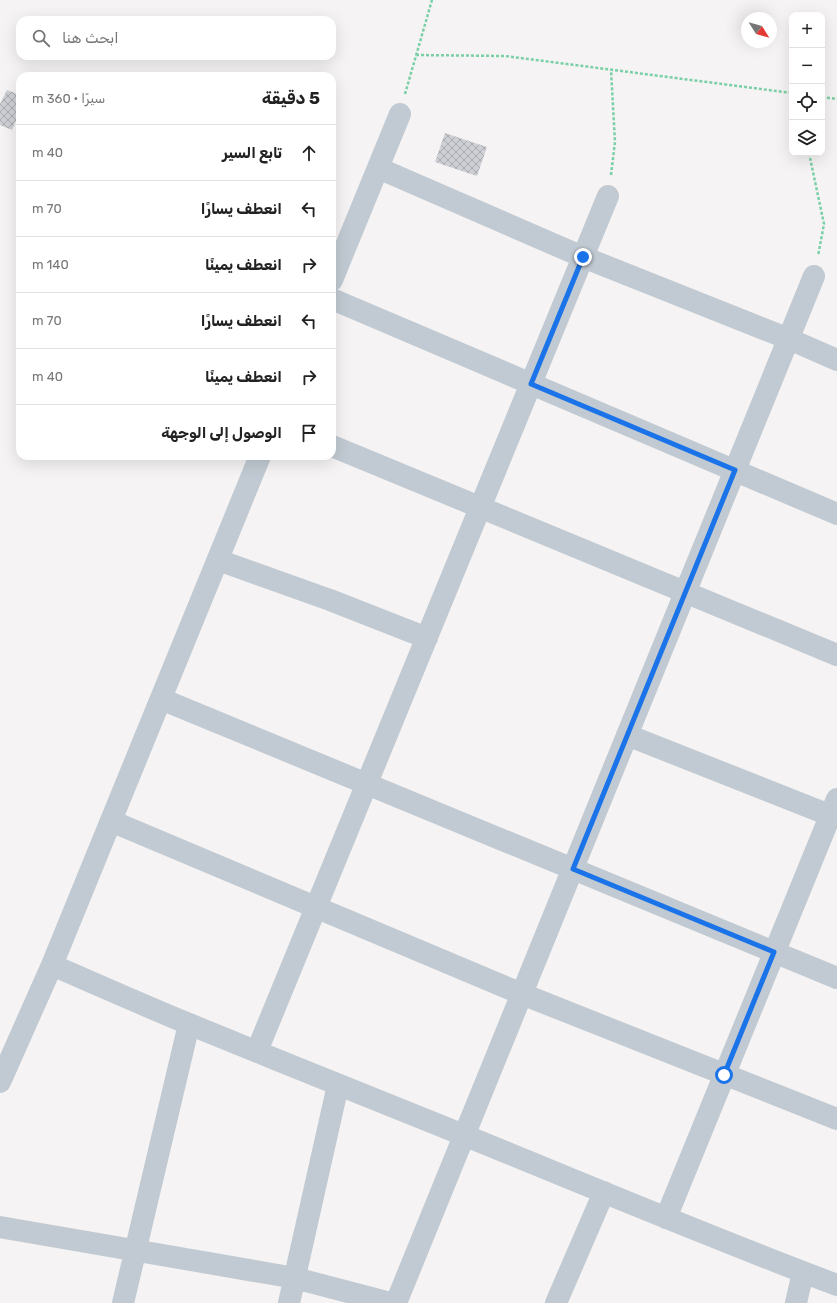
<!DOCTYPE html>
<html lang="ar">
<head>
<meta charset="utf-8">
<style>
  body { margin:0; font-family:Rubik,Cairo,sans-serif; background:#f2f2f2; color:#222; direction:rtl }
  .controls { position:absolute; right:12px; top:12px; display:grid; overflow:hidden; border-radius:8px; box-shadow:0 4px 16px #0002 }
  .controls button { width:36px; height:36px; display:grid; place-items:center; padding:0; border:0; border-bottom:1px solid #e0e0e0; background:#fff; color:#222; font:20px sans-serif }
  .compass { position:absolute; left:741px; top:12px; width:36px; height:36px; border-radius:50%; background:#fff; box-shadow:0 4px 16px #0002; rotate:127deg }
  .stop { position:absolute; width:12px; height:12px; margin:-9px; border:3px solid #1a73e8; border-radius:50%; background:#fff }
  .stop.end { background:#1a73e8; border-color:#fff; box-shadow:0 1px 4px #0008 }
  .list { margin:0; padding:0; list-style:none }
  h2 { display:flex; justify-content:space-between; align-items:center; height:52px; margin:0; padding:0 16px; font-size:17px }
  h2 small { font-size:13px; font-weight:400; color:#767676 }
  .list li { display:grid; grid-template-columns:26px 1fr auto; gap:12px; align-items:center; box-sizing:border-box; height:56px; padding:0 16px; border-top:1px solid #e0e0e0 }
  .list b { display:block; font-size:15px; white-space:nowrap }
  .list em { font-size:13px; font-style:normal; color:#767676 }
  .icon { flex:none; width:22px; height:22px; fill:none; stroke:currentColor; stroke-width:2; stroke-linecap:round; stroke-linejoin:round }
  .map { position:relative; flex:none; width:837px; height:1303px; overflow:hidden; direction:ltr }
  .search { position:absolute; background:#fff; box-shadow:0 4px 16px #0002; left:16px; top:16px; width:320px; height:44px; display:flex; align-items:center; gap:10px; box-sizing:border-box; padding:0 14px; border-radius:12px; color:#767676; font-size:15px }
  .panel { position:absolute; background:#fff; box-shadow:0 4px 16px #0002; left:16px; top:72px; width:320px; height:388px; border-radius:12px; direction:rtl }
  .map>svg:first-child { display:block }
  .building { fill:url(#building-cross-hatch) }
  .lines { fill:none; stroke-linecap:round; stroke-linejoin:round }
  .path { stroke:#7ad0a6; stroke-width:2.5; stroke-dasharray:3 2; stroke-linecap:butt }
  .street { stroke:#c1cad2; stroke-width:22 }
  .route { stroke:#1a73e8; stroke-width:5 }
</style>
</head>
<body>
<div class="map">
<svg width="837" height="1303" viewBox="0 0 837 1303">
  <defs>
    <pattern id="building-cross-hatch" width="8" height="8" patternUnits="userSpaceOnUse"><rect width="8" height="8" fill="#cdcfd5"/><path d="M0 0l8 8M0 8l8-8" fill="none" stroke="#a8abb0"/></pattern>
  </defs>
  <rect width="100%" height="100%" fill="#f5f3f3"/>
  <path class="building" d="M7,90L20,95V111L12,130L0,125V104Z
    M445,133L487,147L477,176L435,162Z"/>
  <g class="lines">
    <path class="path" d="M416,55L505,56L792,93
      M405,94L432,0
      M822,97L837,99
      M809,153L824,224L818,256
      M611,175L615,142L611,70"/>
    <path class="street" d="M378,168L583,257L789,339L837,360
      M332,280L400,114
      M332,299L837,514
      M332,446L837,655
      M218,560L330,600L427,638
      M161,699L837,978
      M627,735L837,818
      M111,821L522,994L837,1119
      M52,965C98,985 143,1005 189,1024C281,1062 373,1098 466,1136C589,1186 712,1238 837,1285
      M257,1051L608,196
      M0,1082L52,965L260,456
      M666,1218L837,799
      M0,1227L295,1278L390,1303
      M123,1303L189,1024
      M289,1303L338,1085
      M396,1303L814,276
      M556,1303L604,1192
      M796,1303L803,1272"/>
  </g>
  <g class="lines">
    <path class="route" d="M583,257L531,384L735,470L573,869L774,952L724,1075"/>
  </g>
</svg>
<div class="controls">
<button>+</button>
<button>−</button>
<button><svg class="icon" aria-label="locate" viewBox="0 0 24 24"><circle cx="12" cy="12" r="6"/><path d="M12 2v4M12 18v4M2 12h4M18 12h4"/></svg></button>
<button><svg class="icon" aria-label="layers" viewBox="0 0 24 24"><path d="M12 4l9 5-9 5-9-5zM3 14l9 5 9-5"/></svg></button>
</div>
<svg class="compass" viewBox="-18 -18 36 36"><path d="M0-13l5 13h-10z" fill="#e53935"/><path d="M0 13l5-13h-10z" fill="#767676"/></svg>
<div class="stop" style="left:724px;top:1075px"></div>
<div class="stop end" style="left:583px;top:257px"></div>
<div class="search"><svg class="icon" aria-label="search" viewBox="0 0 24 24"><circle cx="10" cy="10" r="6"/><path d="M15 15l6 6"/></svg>ابحث هنا</div>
<section class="panel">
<h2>5 دقيقة<small>سيرًا · 360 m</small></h2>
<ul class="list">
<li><svg class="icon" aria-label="ahead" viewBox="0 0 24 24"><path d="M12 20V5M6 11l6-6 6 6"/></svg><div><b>تابع السير</b></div><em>40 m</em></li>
<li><svg class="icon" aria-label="left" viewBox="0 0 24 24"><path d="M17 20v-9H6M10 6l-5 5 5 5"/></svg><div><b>انعطف يسارًا</b></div><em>70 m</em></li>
<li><svg class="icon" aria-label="right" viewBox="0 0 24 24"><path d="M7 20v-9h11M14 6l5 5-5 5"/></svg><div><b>انعطف يمينًا</b></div><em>140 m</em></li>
<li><svg class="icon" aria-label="left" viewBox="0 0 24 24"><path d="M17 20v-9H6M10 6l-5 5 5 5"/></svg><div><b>انعطف يسارًا</b></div><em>70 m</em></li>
<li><svg class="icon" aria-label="right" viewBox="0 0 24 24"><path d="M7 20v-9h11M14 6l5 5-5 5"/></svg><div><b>انعطف يمينًا</b></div><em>40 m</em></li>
<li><svg class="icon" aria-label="arrive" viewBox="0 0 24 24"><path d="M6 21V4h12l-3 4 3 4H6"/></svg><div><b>الوصول إلى الوجهة</b></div></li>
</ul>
</section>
</div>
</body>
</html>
